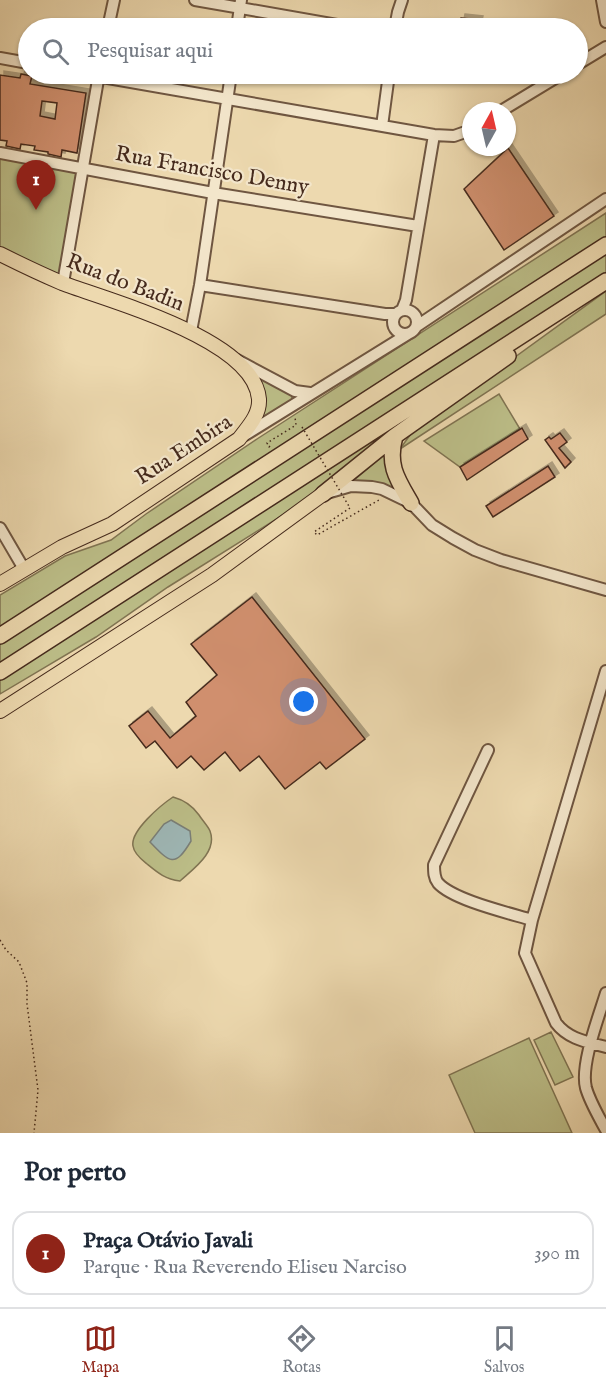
<!DOCTYPE html>
<html lang="pt">
<head>
<meta charset="utf-8">
<style>
  body { margin:0; font-family:"IM FELL English",serif; background:#f6f6f7; color:#1f2937 }
  .compass { position:absolute; left:462px; top:102px; width:54px; height:54px; border-radius:50%; background:#fff; box-shadow:0 2px 4px #0004; rotate:8deg }
  .you { position:absolute; left:304px; top:702px; width:21px; height:21px; margin:-15px; border:4px solid #fff; border-radius:50%; background:#1a73e8; box-shadow:0 0 0 9px #1a73e833 }
  .badge { display:grid; place-items:center; width:39px; height:39px; border-radius:50%; background:#8f2418; color:#fff; font-size:20px; font-weight:700 }
  .pin { position:absolute; translate:-50% -50px; filter:drop-shadow(0 2px 3px #0008) }
  .pin::after { content:''; position:absolute; top:32px; width:21px; height:18px; background:inherit; clip-path:polygon(0 0,100% 0,50% 100%) }
  .list { margin:0; padding:0; list-style:none }
  h2 { display:flex; justify-content:space-between; align-items:center; height:78px; margin:0; padding:0 24px; font-size:26px }
  h2 small { font-size:20px; font-weight:400; color:#747a83 }
  .list li { display:grid; grid-template-columns:39px 1fr auto; gap:18px; align-items:center; box-sizing:border-box; height:84px; margin:0 12px 12px; padding:0 12px; border:2px solid #e0e1e3; border-radius:18px }
  .list b { display:block; font-size:22px; white-space:nowrap }
  .list p { margin:0; font-size:20px; white-space:nowrap; color:#747a83 }
  .list em { font-size:20px; font-style:normal; color:#747a83 }
  .icon { flex:none; width:33px; height:33px; fill:none; stroke:currentColor; stroke-width:2; stroke-linecap:round; stroke-linejoin:round }
  .map { position:relative; flex:none; width:606px; height:1133px; overflow:hidden }
  .search { position:absolute; background:#fff; box-shadow:0 2px 4px #0004; left:18px; right:18px; top:18px; height:66px; display:flex; align-items:center; gap:15px; box-sizing:border-box; padding:0 21px; border-radius:33px; color:#747a83; font-size:22px }
  .sheet { height:174px; background:#fff }
  nav { display:flex; justify-content:space-around; align-items:center; box-sizing:border-box; height:84px; border-top:2px solid #e0e1e3; background:#fff; font-size:16px; color:#747a83 }
  nav a { display:grid; justify-items:center; gap:3px }
  nav .on { color:#8f2418 }
  .map>svg:first-child { display:block }
  .green { fill:#bcbe88; stroke:#807452; stroke-width:1.5 }
  .water { fill:#9eb7b6; stroke:#7a7f78; stroke-width:1.5 }
  .building { fill:#d08f6e; stroke:#452a1c; stroke-width:1.5; fill-rule:evenodd; filter:url(#shadow) }
  .lines { fill:none; stroke-linecap:round; stroke-linejoin:round }
  .minor-casing { stroke:#6f5641; stroke-width:14 }
  .major-casing { stroke:#452a1c; stroke-width:16 }
  .highway-casing { stroke:#452a1c; stroke-width:18 }
  .path { stroke:#452a1c; stroke-width:1.5; stroke-dasharray:1.5 3; stroke-linecap:butt }
  .minor { stroke:#f3e6cb; stroke-width:10 }
  .major { stroke:#edd9af; stroke-width:14 }
  .highway { stroke:#edd9af; stroke-width:15 }
  .path-bridge { stroke:#452a1c; stroke-width:1.5; stroke-dasharray:1.5 3; stroke-linecap:butt }
  .labels { text-anchor:middle; dominant-baseline:central; stroke-width:4.5; stroke-linejoin:round; paint-order:stroke }
  .street-label { font-size:22px; fill:#452a1c; stroke:#f3e6cb }
</style>
</head>
<body>
<div class="map">
<svg width="606" height="1133" viewBox="0 0 606 1133">
  <defs>
    <filter id="shadow"><feDropShadow dx="4" dy="-4" stdDeviation="0" flood-color="#0004"/></filter>
  </defs>
  <rect width="100%" height="100%" fill="#edd9af"/>
  <filter id="stains"><feTurbulence type="fractalNoise" baseFrequency=".00333" numOctaves="4"/><feColorMatrix values="0 0 0 0 .2 0 0 0 0 .09 0 0 0 0 .02 0 0 0 .5 -.17"/></filter>
  <radialGradient id="worn" r=".72"><stop offset=".6" stop-color="#630" stop-opacity="0"/><stop offset="1" stop-color="#630" stop-opacity=".3"/></radialGradient>
  <path class="green" d="M0,153L79,167L61,280L0,254Z
    M606,213V238L0,629V595L65,556L111,540L146,514L257,439Z
    M606,251V273L0,665V642Z
    M606,291V314L400,449L410,435L427,421Z
    M243,365L293,392L291,402L251,431L256,413Z
    M499,394L520,429L460,467L424,441Z
    M406,416L408,419L313,496L168,587L96,637L0,694V679Z
    M387,452L398,490C383,483 370,481 353,481Z
    M173,797C184,800 192,805 199,815C202,820 208,826 210,831C218,852 193,869 180,881C165,879 158,873 147,864C142,860 134,854 133,846C130,831 161,805 173,797Z
    M551,1032L573,1077L555,1085L534,1040Z
    M529,1038L572,1133H475L449,1075Z"/>
  <path class="water" d="M171,820L190,831L191,841C175,868 170,863 150,842L164,824Z"/>
  <path class="building" d="M461,18L479,20L477,28H459Z
    M21,74L32,76L30,84L86,93L77,153L62,150L61,157L48,154V152L34,150L35,146L21,144L20,149L6,146L7,141L0,140V75L20,78ZM42,101L57,103L55,119L40,116Z
    M508,148L554,216L504,250L464,189Z
    M522,428L528,439L467,480L460,467Z
    M560,433L567,442L559,448L571,462L565,468L545,440L549,437L551,439Z
    M548,466L555,477L493,517L486,506Z
    M252,597L365,739L326,769L320,762L285,789L259,756L240,771L225,752L204,770L191,756L177,768L155,741L146,748L129,726L148,711L170,738L196,716L186,702L217,675L191,644Z"/>
  <g class="lines">
    <defs>
      <path id="minor" d="M195,0L354,28
        M602,0L606,22
        M108,28L114,0
        M237,28L241,0
        M395,28L398,12L402,0
        M0,58L28,63
        M578,64L606,47
        M85,74L434,135L454,136L471,130
        M501,111L562,74
        M382,126L389,74
        M0,153L213,193L418,226
        M63,283L99,74
        M200,285L385,314H396
        M393 322a12 12 0 1 1 24 0a12 12 0 1 1-24 0Z
        M402,310L406,300L434,135
        M417,326L606,199
        M191,331L200,285L231,74
        M237,360L295,391L310,393
        M245,435L408,334
        M327,493L351,486L372,487L382,489L411,503L432,525L453,538L475,550L501,560L606,590
        M0,528L24,569
        M606,671L532,920L525,953L556,1023C568,1039 587,1042 606,1047
        M488,750L434,865C434,872 434,878 438,883C453,900 509,913 532,920
        M606,993C599,1016 580,1065 586,1088C590,1102 599,1117 606,1130"/>
      <path id="major" d="M0,254C20,264 41,274 62,283C109,301 254,339 259,399C260,415 248,427 239,439L112,524L62,547L0,584
        M0,711L212,575L323,494"/>
      <path id="highway" d="M395,436C387,465 397,479 411,503
        M323,494L395,436L508,356
        M0,636L606,245
        M0,672L606,281"/>
    </defs>
    <use href="#minor" class="minor-casing"/>
    <use href="#major" class="major-casing"/>
    <use href="#highway" class="highway-casing"/>
    <path class="path" d="M270,446L269,447L267,443L296,425L295,417
      M350,508L314,532L317,535L379,500
      M0,940L6,950L19,962L27,983V1004L38,1090L34,1133"/>
    <use href="#minor" class="minor"/>
    <use href="#major" class="major"/>
    <use href="#highway" class="highway"/>
    <path class="path-bridge" d="M302,427L350,508"/>
  </g>
  <g class="labels">
    <g class="street-label">
      <text transform="translate(212 171) rotate(10)">Rua Francisco Denny</text>
      <text transform="translate(125 283) rotate(21)">Rua do Badin</text>
      <text transform="translate(184 450) rotate(-33)">Rua Embira</text>
    </g>
  </g>
  <rect width="100%" height="100%" filter="url(#stains)"/>
  <rect width="100%" height="100%" fill="url(#worn)"/>
</svg>
<svg class="compass" viewBox="-18 -18 36 36"><path d="M0-13l5 13h-10z" fill="#e53935"/><path d="M0 13l5-13h-10z" fill="#747a83"/></svg>
<div class="you"></div>
<div class="pin badge" style="left:36px;top:210px">1</div>
<div class="search"><svg class="icon" aria-label="search" viewBox="0 0 24 24"><circle cx="10" cy="10" r="6"/><path d="M15 15l6 6"/></svg>Pesquisar aqui</div>
</div>
<section class="sheet">
<h2>Por perto<small></small></h2>
<ul class="list">
<li><span class="badge">1</span><div><b>Praça Otávio Javali</b><p>Parque · Rua Reverendo Eliseu Narciso</p></div><em>390 m</em></li>
</ul>
</section>
<nav>
<a class="on"><svg class="icon" aria-label="map" viewBox="0 0 24 24"><path d="M3 6l6-2 6 2 6-2v14l-6 2-6-2-6 2zM9 4v14M15 6v14"/></svg>Mapa</a>
<a><svg class="icon" aria-label="directions" viewBox="0 0 24 24"><path d="M12 3l9 9-9 9-9-9zM9 14v-3h6M13 9l2 2-2 2"/></svg>Rotas</a>
<a><svg class="icon" aria-label="saved" viewBox="0 0 24 24"><path d="M7 4h10v16l-5-4-5 4z"/></svg>Salvos</a>
</nav>
</body>
</html>
